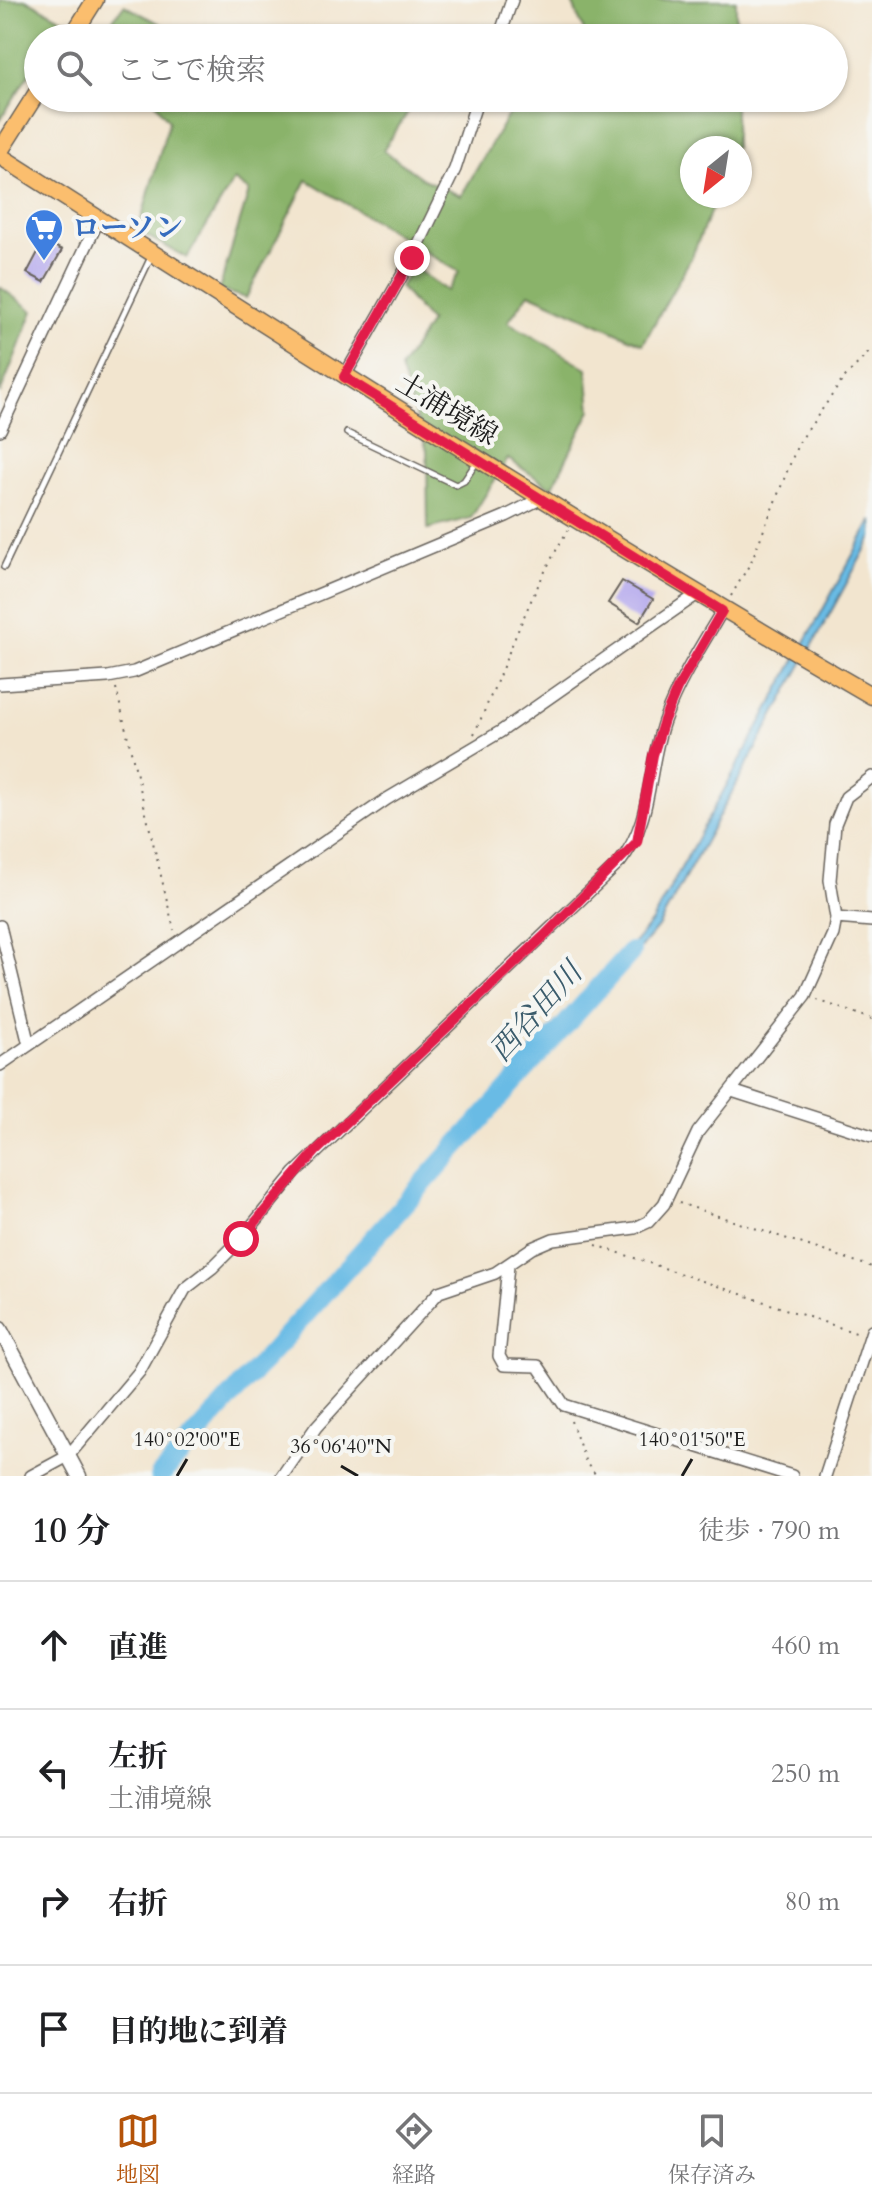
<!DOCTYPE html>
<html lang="ja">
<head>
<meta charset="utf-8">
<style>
  body { margin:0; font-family:Cardo,"Noto Serif JP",serif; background:#f6f6f6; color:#202124 }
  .compass { position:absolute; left:680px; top:136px; width:72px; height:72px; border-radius:50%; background:#fff; box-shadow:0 2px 6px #0004; rotate:210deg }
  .stop { position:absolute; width:24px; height:24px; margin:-18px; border:6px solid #e11d48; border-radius:50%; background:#fff }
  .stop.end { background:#e11d48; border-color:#fff; box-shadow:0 2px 8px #0008 }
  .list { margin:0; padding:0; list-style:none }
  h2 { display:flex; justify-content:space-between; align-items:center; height:104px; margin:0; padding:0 32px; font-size:34px }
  h2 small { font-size:26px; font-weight:400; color:#757577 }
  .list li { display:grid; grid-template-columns:52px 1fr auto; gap:24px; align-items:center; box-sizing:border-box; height:128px; padding:0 32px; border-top:2px solid #e0e0e0 }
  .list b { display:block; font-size:30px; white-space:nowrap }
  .list p { margin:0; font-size:26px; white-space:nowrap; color:#757577 }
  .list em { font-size:26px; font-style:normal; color:#757577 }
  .icon { flex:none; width:44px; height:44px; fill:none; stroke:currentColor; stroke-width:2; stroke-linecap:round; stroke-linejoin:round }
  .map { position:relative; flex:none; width:872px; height:1476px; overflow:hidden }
  .search { position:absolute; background:#fff; box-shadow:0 2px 6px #0004; left:24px; right:24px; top:24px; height:88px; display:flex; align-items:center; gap:20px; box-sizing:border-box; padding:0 28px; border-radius:44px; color:#757577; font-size:30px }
  .sheet { height:616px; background:#fff }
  nav { display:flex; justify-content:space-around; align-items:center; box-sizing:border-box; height:112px; border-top:2px solid #e0e0e0; background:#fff; font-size:22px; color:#757577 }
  nav a { display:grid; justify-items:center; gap:4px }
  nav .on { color:#b45309 }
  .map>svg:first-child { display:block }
  .forest { fill:#8ab36b; stroke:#536844; stroke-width:2 }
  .water { fill:#69bbe5; stroke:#426c80; stroke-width:2 }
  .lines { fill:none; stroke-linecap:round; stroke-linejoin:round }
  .river { stroke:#69bbe5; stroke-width:20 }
  .building { fill:#aea1ed }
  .service-casing { stroke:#67625b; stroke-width:8 }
  .minor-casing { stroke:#67625b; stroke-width:14 }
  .tertiary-casing { stroke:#67625b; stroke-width:17 }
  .primary-casing { stroke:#67625b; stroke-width:19 }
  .path { stroke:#67625b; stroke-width:2; stroke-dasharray:2 6; stroke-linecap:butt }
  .service { stroke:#fff; stroke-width:5 }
  .minor { stroke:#fff; stroke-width:11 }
  .tertiary { stroke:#fff; stroke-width:14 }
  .primary { stroke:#fbbe6e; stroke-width:16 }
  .route { stroke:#e11d48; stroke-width:10 }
  .ticks { fill:none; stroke:#1c1c1c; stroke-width:3 }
  .labels { text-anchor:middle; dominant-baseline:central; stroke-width:8; stroke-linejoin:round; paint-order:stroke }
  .shop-label { font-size:28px; font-weight:bold; fill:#366cbe; stroke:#f6f6f2; text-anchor:start }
  .street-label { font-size:28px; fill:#1c1c1c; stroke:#f6f6f2 }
  .water-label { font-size:30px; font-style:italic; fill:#3b5c6c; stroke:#f6f6f2 }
  .ticks-label { font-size:20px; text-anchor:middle; fill:#1c1c1c; stroke:#f6f6f2; stroke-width:8; stroke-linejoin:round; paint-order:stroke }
</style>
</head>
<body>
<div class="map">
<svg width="872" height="1476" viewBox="0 0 872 1476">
  <rect width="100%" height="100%" fill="#f6f6f2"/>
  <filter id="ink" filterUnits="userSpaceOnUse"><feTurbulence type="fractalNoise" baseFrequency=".0125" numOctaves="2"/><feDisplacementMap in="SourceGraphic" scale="16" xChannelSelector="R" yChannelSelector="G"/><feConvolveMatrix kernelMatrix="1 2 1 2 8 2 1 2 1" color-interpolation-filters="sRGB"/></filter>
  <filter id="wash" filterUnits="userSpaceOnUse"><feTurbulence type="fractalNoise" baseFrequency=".006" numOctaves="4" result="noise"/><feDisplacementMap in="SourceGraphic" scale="32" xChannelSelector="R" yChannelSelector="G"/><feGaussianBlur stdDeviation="1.8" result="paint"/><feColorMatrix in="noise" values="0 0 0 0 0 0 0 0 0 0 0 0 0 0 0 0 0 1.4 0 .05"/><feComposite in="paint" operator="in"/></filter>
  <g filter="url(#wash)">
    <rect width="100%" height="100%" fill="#f2e5cf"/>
    <path class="forest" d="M0,0H27L98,38H38V60L0,120Z
      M571,0H736V38H587Z
      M124,5L187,38H99Z
      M152,98H413L416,100L383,150L423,179L461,196L518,98H735V148H692V196H717L692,256L643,344L529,293L508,322L587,368L591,410L552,488L508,459L471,518L428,529L427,450L400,369L430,322L400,287L413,267L447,291L459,272L307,180L246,298L219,290L249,191L234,180L187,258L138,231L169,121Z
      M0,287L33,311L0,394Z"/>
    <path class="water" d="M872,520V537L658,927L617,976L611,970L651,923Z"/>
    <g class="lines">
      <path class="river" d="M160,1476L631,952"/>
    </g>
    <g id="blocks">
      <path class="building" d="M44,241L62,250L44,282L27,273Z
        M622,581L653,599L639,622L608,603Z"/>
    </g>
  </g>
  <g filter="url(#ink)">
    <use href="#blocks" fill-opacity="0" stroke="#67625b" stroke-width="2"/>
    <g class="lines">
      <defs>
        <path id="service" d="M347,433L456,485L464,481L476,463
          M4,567L151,257"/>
        <path id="minor" d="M499,38L512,0
          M344,377L412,258L455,169L478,98
          M0,430L98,221
          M0,684L108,677L134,672L506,516L536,501L539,495
          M836,918L872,921
          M0,926L29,1045
          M0,1065L387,799L500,732L696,595
          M732,1091L872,1136
          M508,1266L499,1356L504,1365L538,1366L564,1405L792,1476
          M31,1476L68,1456L139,1372L185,1289L212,1268L241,1239L295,1173L620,862C653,821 647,769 664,721C678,682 701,646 722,611
          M282,1476L316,1427L439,1292L495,1273L532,1248L553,1239L635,1228L648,1222L664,1204L698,1132L805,996L833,934L836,918L830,880L835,824L846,797L872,777
          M825,1476L872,1331"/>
        <path id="tertiary" d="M0,1329L79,1476"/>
        <path id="primary" d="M71,38L95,0
          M0,151L38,91
          M0,156C289,340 576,525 872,696"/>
      </defs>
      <use href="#service" class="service-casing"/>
      <use href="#minor" class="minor-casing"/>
      <use href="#tertiary" class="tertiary-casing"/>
      <use href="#primary" class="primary-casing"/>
      <path class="path" d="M731,596L751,562L798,444L844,378L872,349
        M116,688L174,930
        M474,734C506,665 528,595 568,530
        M817,1000L872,1019
        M679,1203L872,1267
        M596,1245L859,1334
        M571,1421L586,1463L597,1476"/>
      <use href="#service" class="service"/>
      <use href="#minor" class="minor"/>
      <use href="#tertiary" class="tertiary"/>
      <use href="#primary" class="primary"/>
    </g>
  </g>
  <g class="lines" filter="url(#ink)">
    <path class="route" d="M241,1239L316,1151L543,937L637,842L653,755L664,720L677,689L722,611L344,377L412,258"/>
  </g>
  <path class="ticks" d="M341,1466L358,1476M177,1476L187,1459M682,1476L692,1459"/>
  <defs>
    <symbol id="supermarket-pin" viewBox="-11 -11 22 30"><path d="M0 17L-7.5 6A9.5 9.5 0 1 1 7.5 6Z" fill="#3f7fe0" stroke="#f6f6f2"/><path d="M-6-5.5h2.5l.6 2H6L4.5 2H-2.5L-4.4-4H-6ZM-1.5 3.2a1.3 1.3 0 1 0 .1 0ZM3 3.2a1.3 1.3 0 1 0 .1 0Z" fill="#fff"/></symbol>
  </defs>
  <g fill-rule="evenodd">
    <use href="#supermarket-pin" x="22" y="206" width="44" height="60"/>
  </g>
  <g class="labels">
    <g class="shop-label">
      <text x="72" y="228">ローソン</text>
    </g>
    <g class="street-label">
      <text transform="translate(447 409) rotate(31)">土浦境線</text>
    </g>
    <g class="water-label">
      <text transform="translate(536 1012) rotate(-48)">西谷田川</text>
    </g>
  </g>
  <g class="ticks-label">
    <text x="187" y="1446">140°02'00"E</text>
    <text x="692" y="1446">140°01'50"E</text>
    <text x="341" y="1453">36°06'40"N</text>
  </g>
</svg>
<svg class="compass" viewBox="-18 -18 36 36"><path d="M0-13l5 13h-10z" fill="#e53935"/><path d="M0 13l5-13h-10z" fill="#757577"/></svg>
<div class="stop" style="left:241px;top:1239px"></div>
<div class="stop end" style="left:412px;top:258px"></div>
<div class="search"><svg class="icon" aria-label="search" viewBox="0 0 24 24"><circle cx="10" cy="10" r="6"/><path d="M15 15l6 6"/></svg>ここで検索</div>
</div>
<section class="sheet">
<h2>10 分<small>徒歩 · 790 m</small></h2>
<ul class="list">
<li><svg class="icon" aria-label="ahead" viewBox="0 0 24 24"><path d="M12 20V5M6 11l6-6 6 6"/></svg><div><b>直進</b></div><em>460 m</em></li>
<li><svg class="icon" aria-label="left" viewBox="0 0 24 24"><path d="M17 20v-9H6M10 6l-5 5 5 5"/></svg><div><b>左折</b><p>土浦境線</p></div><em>250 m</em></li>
<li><svg class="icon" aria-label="right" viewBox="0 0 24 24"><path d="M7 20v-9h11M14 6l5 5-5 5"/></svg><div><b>右折</b></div><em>80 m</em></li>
<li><svg class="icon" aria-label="arrive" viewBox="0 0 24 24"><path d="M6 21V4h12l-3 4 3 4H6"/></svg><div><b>目的地に到着</b></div></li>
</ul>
</section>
<nav>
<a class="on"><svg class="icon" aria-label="map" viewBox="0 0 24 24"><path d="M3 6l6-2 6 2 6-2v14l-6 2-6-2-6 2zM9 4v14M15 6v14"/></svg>地図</a>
<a><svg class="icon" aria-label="directions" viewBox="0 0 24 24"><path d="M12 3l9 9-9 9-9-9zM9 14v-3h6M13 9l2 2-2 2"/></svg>経路</a>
<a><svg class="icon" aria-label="saved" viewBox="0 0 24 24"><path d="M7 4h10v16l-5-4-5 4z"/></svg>保存済み</a>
</nav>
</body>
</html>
